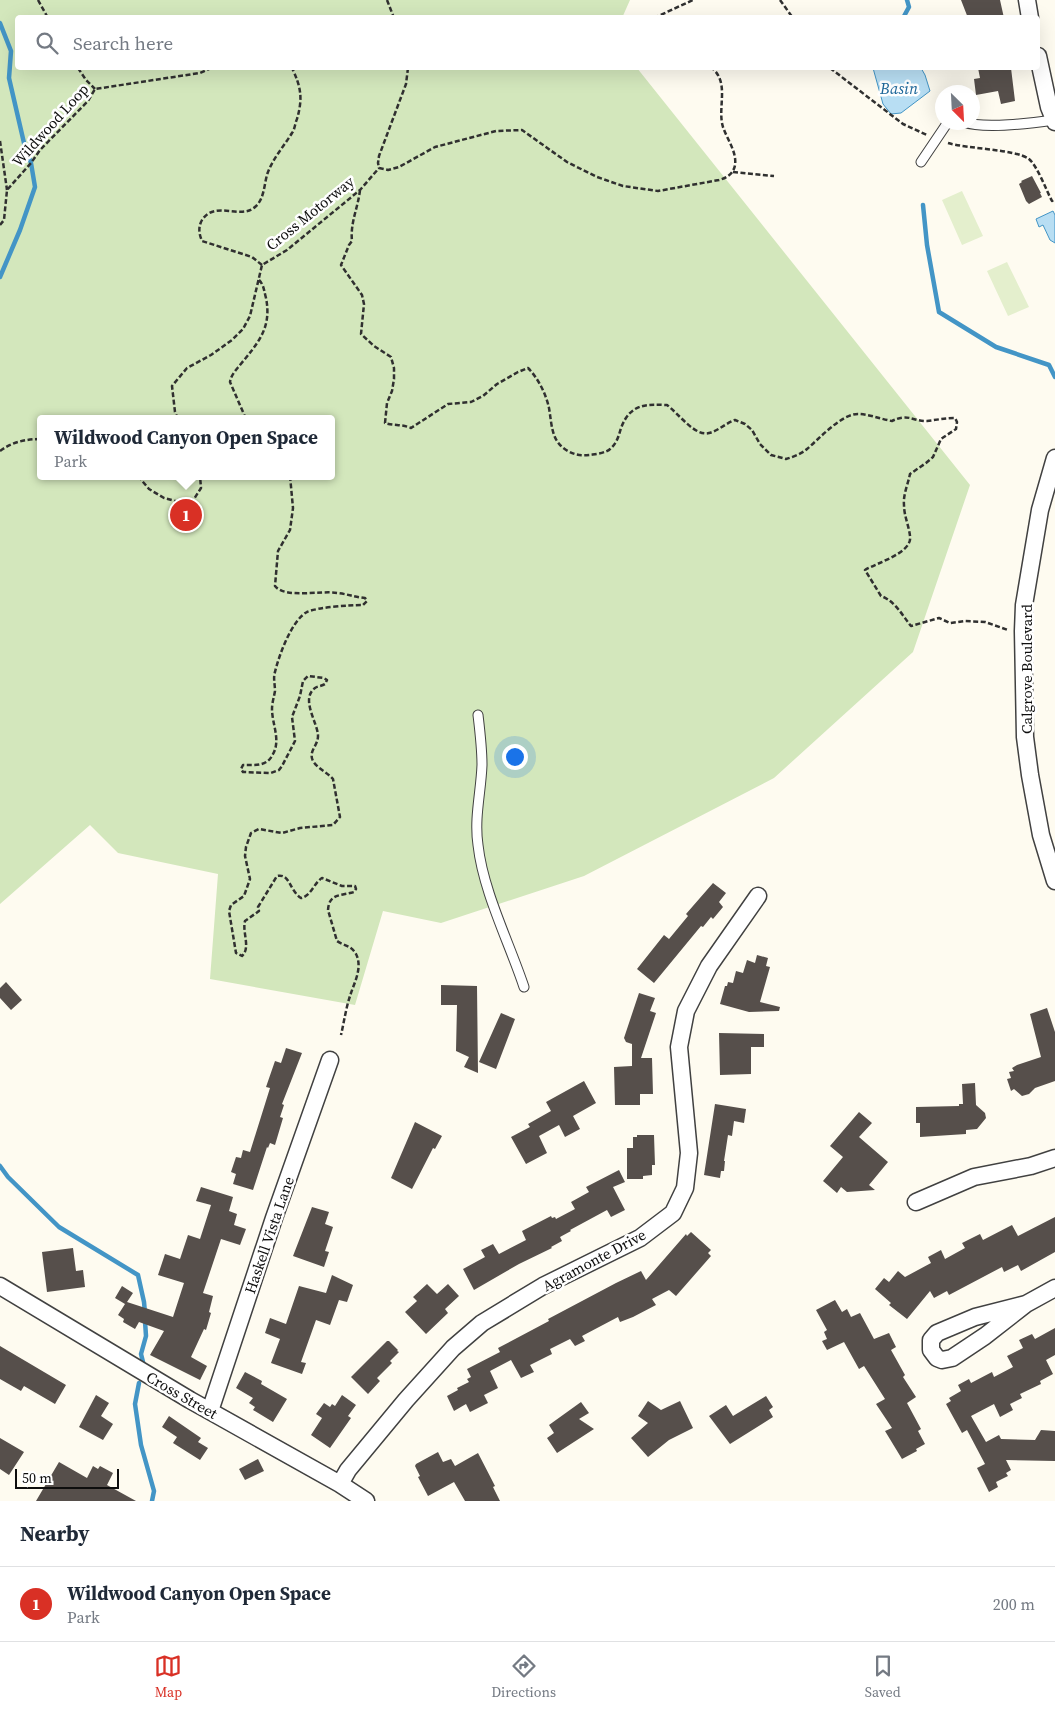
<!DOCTYPE html>
<html lang="en">
<head>
<meta charset="utf-8">
<style>
  body { margin:0; font-family:"Source Serif 4",serif; background:#f2f2f3; color:#1f2937 }
  .compass { position:absolute; left:935px; top:85px; width:45px; height:45px; border-radius:50%; background:#fff; box-shadow:0 5px 20px #0002; rotate:156deg }
  .scale { position:absolute; left:15px; bottom:12px; width:104px; box-sizing:border-box; padding-left:5px; border:2px solid #0e0e0e; border-top:0; font-size:14px; line-height:18px; white-space:nowrap; color:#0e0e0e; -webkit-text-stroke:4px #fff; paint-order:stroke }
  .you { position:absolute; left:514px; top:756px; width:18px; height:18px; margin:-12px; border:4px solid #fff; border-radius:50%; background:#1a73e8; box-shadow:0 0 0 8px #1a73e833 }
  .badge { display:grid; place-items:center; width:32px; height:32px; border-radius:50%; background:#d93025; color:#fff; font-size:16px; font-weight:700 }
  .pin { position:absolute; translate:-50% -50%; border:2px solid #fff; box-shadow:0 1px 5px #0006 }
  .popup { position:absolute; left:37px; top:415px; width:298px; height:65px; box-sizing:border-box; display:grid; place-content:center; border-radius:5px; background:#fff; filter:drop-shadow(0 1px 4px #0005); font-size:16px; white-space:nowrap; color:#747a83 }
  .popup b { font-size:19px; color:#1f2937 }
  .popup::after { content:''; position:absolute; left:50%; top:100%; margin-left:-10px; border:10px solid transparent; border-top-color:#fff }
  .list { margin:0; padding:0; list-style:none }
  h2 { display:flex; justify-content:space-between; align-items:center; height:65px; margin:0; padding:0 20px; font-size:21px }
  h2 small { font-size:16px; font-weight:400; color:#747a83 }
  .list li { display:grid; grid-template-columns:32px 1fr auto; gap:15px; align-items:center; box-sizing:border-box; height:75px; padding:0 20px; border-top:1px solid #e0e1e3 }
  .list b { display:block; font-size:19px; white-space:nowrap }
  .list p { margin:0; font-size:16px; white-space:nowrap; color:#747a83 }
  .list em { font-size:16px; font-style:normal; color:#747a83 }
  .icon { flex:none; width:28px; height:28px; fill:none; stroke:currentColor; stroke-width:2; stroke-linecap:round; stroke-linejoin:round }
  .map { position:relative; flex:none; width:1055px; height:1501px; overflow:hidden }
  .search { position:absolute; background:#fff; box-shadow:0 5px 20px #0002; left:15px; right:15px; top:15px; height:55px; display:flex; align-items:center; gap:12px; box-sizing:border-box; padding:0 18px; border-radius:5px; color:#747a83; font-size:19px }
  .sheet { height:140px; background:#fff }
  nav { display:flex; justify-content:space-around; align-items:center; box-sizing:border-box; height:70px; border-top:1px solid #e0e1e3; background:#fff; font-size:14px; color:#747a83 }
  nav a { display:grid; justify-items:center; gap:2px }
  nav .on { color:#d93025 }
  .map>svg:first-child { display:block }
  .green { fill:#d3e7bc; fill-rule:evenodd }
  .pitch { fill:#e4efcd }
  .water { fill:#b8def3; stroke:#4395c6 }
  .lines { fill:none; stroke-linecap:round; stroke-linejoin:round }
  .stream { stroke:#4395c6; stroke-width:4.5 }
  .building { fill:#564f4b }
  .service-casing { stroke:#414141; stroke-width:11 }
  .minor-casing { stroke:#414141; stroke-width:19 }
  .path { stroke:#303030; stroke-width:2.5; stroke-dasharray:5 2.5; stroke-linecap:butt }
  .service { stroke:#fff; stroke-width:9 }
  .minor { stroke:#fff; stroke-width:16 }
  .labels { text-anchor:middle; dominant-baseline:central; stroke-width:5; stroke-linejoin:round; paint-order:stroke }
  .street-label { font-size:15px; fill:#0e0e0e; stroke:#fff }
  .water-label { font-size:16px; font-style:italic; fill:#1e679a; stroke:#fff }
</style>
</head>
<body>
<div class="map">
<svg width="1055" height="1501" viewBox="0 0 1055 1501">
  <rect width="100%" height="100%" fill="#fefbf0"/>
  <path class="green" d="M0,0H630L622,18H18V68H637L970,485L913,652L774,778L584,876L441,923L383,911L355,1005L210,979L218,874L118,853L90,825L0,904ZM41,419H331V476H41Z"/>
  <path class="pitch" d="M962,191L983,236L962,245L942,200Z
    M1007,262L1029,307L1008,316L987,271Z"/>
  <path class="water" d="M873,68H921L925,75L930,91L901,113L891,114L883,104Z
    M1053,211L1055,215V243L1050,240L1043,225L1039,227L1036,219Z"/>
  <g class="lines">
    <path class="stream" d="M903,18L909,7L907,0
      M0,23L11,51L9,78L24,143L31,163L35,187L20,230L0,277
      M923,205L927,245L939,312L996,347L1049,365L1055,377
      M0,1166L8,1177L59,1227L138,1275L144,1302L145,1313
      M143,1362L141,1354L146,1336L145,1321
      M139,1383L135,1404L141,1445L154,1491L152,1501"/>
  </g>
  <path class="building" d="M961,0H1000L1004,18H968Z
    M978,68H1011L1015,101L1001,104L998,91L976,95L974,79L980,78Z
    M1032,176L1041,193H1040L1042,197L1029,204L1026,201L1019,184L1022,182L1021,181Z
    M713,883L726,893L719,902L723,907L713,919L711,917L703,927L701,926L654,983L637,969L664,935L669,939L688,916L686,914Z
    M757,955L768,958L766,966L770,967L760,1002L780,1007L779,1011L749,1012L720,1004L725,986H727L728,982L733,983L736,971L743,973L747,960L755,963Z
    M6,982L22,1000L11,1010L0,998V988Z
    M441,985L477,986L478,1073L464,1067L469,1057L456,1051L457,1005H441Z
    M639,993L655,998L650,1011L656,1013L641,1058H652L653,1094H640V1105H615L614,1067L632,1066V1044L626,1042L624,1038Z
    M1047,1008L1055,1032V1081L1035,1088L1029,1094L1022,1096L1014,1089L1011,1091L1007,1079L1011,1078L1009,1072L1014,1071L1012,1068L1017,1065L1041,1057L1030,1014Z
    M501,1013L515,1019L496,1069L479,1062Z
    M719,1033L764,1034V1047H751V1074L720,1075Z
    M286,1048L302,1053L282,1104L284,1105L280,1117L283,1118L275,1145L270,1143L268,1148L267,1147L253,1190L233,1184L236,1174L231,1172L236,1157L241,1158L243,1150L250,1152L270,1088L266,1087L275,1061L281,1063Z
    M584,1081L596,1103L573,1116L580,1129L565,1137L559,1125L539,1136L547,1153L526,1164L511,1137L530,1127L528,1124L551,1111L546,1102Z
    M975,1083L976,1105L985,1113L986,1118L977,1129L966,1130V1134L920,1137V1123H916V1107L959,1106V1104H963L962,1084Z
    M715,1104L746,1109L744,1123L734,1121L732,1136L728,1135L724,1161H725L724,1171H721L720,1178L704,1175Z
    M859,1112L872,1123L859,1137L888,1162L869,1185L875,1190L847,1192L841,1187L837,1193L823,1181L843,1157L830,1146Z
    M415,1122L442,1136L435,1149L433,1148L412,1189L391,1178Z
    M637,1135H654L655,1165H652V1175L643,1176V1179H627V1148H633V1137H637Z
    M619,1170L625,1182L613,1187L625,1210L611,1217L607,1210L570,1230L571,1231L560,1237L562,1241L551,1247L552,1248L519,1264L474,1290L463,1269L485,1257L481,1250L493,1244L499,1254L526,1240L522,1231L551,1216L552,1218L555,1217L556,1219L575,1209L571,1202L589,1192L586,1187Z
    M201,1187L233,1197L229,1211L237,1214L234,1225L246,1229L240,1245L221,1239L203,1293L213,1296L209,1312L211,1313L206,1330L204,1329L191,1357L207,1366L200,1380L150,1355L164,1331L139,1322L135,1329L123,1322L124,1319L118,1315L125,1304L115,1298L122,1286L133,1293L127,1302L173,1317L184,1283L158,1275L165,1254L180,1259L188,1235L200,1239L211,1205L196,1201Z
    M312,1207L329,1212L325,1224L333,1227L325,1251L329,1252L324,1267L293,1256Z
    M1055,1217V1252L1021,1271L1018,1265L1004,1272L1002,1267L949,1295L947,1291L934,1298L930,1291L907,1319L889,1305L891,1303L875,1289L884,1278L889,1282L898,1271L905,1277L931,1263L928,1257L941,1250L945,1259L965,1248L962,1243L980,1234L983,1240L1012,1225L1018,1236Z
    M691,1232L711,1250L708,1253L711,1256L676,1296L669,1290L652,1299L656,1305L633,1317L620,1322L618,1317L582,1336L585,1341L575,1346L570,1339L550,1349L552,1354L530,1365L534,1372L521,1378L511,1360L490,1371L498,1388L484,1395L488,1403L470,1412L466,1404L454,1411L447,1396L458,1390L457,1388L469,1382L467,1379L471,1377L467,1369L500,1352L498,1348L549,1321L548,1319L616,1283L641,1271L646,1280L686,1234L687,1236Z
    M73,1248L76,1271L83,1270L85,1287L47,1292L42,1252Z
    M332,1275L353,1285L347,1302L339,1300L330,1325L316,1320L301,1362L306,1363L302,1374L271,1363L280,1339L265,1333L270,1318L286,1324L299,1286L326,1293Z
    M427,1284L437,1294L448,1284L459,1296L445,1309L448,1313L426,1334L405,1312L417,1301L413,1297Z
    M835,1300L842,1312L847,1309L851,1317L860,1313L874,1339L889,1333L896,1347L891,1350L905,1375L903,1377L916,1397L907,1403L921,1429L918,1431L925,1444L916,1449L917,1451L902,1459L885,1431L892,1428L876,1404L885,1399L864,1366L859,1369L844,1342L827,1350L822,1341L827,1339L824,1332L827,1330L816,1310Z
    M1055,1328V1355L1046,1360L1053,1374L1040,1381L1041,1384L1020,1394L1022,1398L1010,1404L1013,1410L1000,1417L994,1404L971,1416L986,1442L999,1435L1001,1439L1035,1440L1041,1430L1055,1431V1461L1006,1460L1011,1470L1006,1473L1008,1476L996,1482L998,1487L989,1492L977,1468L985,1464L967,1430L962,1433L946,1404L951,1401L949,1398L961,1391L958,1385L969,1379L971,1383L992,1372L994,1377L1013,1367L1007,1356L1023,1348L1019,1340L1032,1334L1035,1339Z
    M387,1341H389L398,1350L397,1351L399,1352L390,1361L392,1363L377,1378L380,1381L368,1394L351,1377Z
    M0,1346L66,1385L55,1404L24,1386L21,1391L0,1379Z
    M245,1372L262,1381L261,1384L287,1399L273,1422L253,1410L255,1407L249,1403L253,1398L236,1388Z
    M96,1395L109,1403L101,1416L113,1424L103,1440L79,1427Z
    M342,1395L356,1405L348,1416L351,1418L330,1448L311,1435L322,1418L316,1414L324,1403L330,1407L332,1404L335,1406Z
    M766,1396L773,1407L769,1410L773,1417L730,1444L709,1416L726,1405L733,1416Z
    M648,1401L661,1410L680,1401L693,1428L669,1440L648,1457L631,1438L648,1423L638,1416Z
    M581,1402L589,1413L579,1419L594,1429L557,1453L547,1438L554,1433L549,1425Z
    M169,1416L201,1438L198,1442L208,1448L200,1460L173,1443L177,1437L162,1427Z
    M0,1438L24,1452L9,1475L0,1469Z
    M438,1452L443,1462L451,1459L455,1466L478,1453L495,1486L493,1487L500,1501H465L454,1482L428,1496L418,1477L420,1476L415,1466L416,1464Z
    M258,1459L264,1471L245,1480L239,1469Z
    M59,1462L87,1478L93,1466L98,1469L100,1466L113,1473L107,1485L136,1501H36Z"/>
  <g class="lines">
    <defs>
      <path id="service" d="M964,122C983,129 1033,123 1054,120
        M921,162L948,122
        M478,715C480,732 482,748 482,765C481,792 474,818 478,845C483,891 509,942 524,987"/>
      <path id="minor" d="M1027,0L1030,18
        M1038,56L1049,107L1055,122
        M1055,458L1040,510L1024,605L1023,631L1025,737L1030,775L1041,835L1055,881
        M916,1202L974,1177L1031,1166L1055,1158
        M0,1286L190,1400L340,1484L366,1501
        M1026,1304L975,1317L937,1333L931,1340V1350L937,1358L942,1360L952,1358L985,1336L1026,1304L1055,1288
        M210,1411L274,1218L330,1060
        M340,1484L348,1470L406,1400L453,1348L482,1323L543,1286L640,1238L673,1213L685,1188L689,1153L679,1047L686,1011L709,966L758,896"/>
    </defs>
    <use href="#service" class="service-casing"/>
    <use href="#minor" class="minor-casing"/>
    <path class="path" d="M38,0L48,18
      M387,0L394,18
      M780,0L793,18
      M654,18L693,0
      M78,68L86,80L95,89
      M408,68L406,84L379,156L378,163L379,168L388,170L399,167L435,147L496,131L522,130L567,162L597,177L623,186L658,191L719,180C727,178 734,173 735,165C737,152 727,139 723,127C717,108 730,83 712,68
      M830,68L903,124L927,135
      M0,141L7,190
      M948,143C968,149 1015,149 1029,159C1038,167 1046,190 1052,201L1055,199
      M733,172L774,176
      M360,190C358,208 350,223 352,241L349,245L341,265L362,295L364,304L361,334L374,346L391,357L394,368V379L392,391L387,403L385,423C394,426 402,424 411,428L448,404L471,402L483,396L497,384L518,372L528,368C538,378 546,394 549,408C552,425 551,442 568,451C575,455 581,456 590,455C596,454 607,453 611,448C617,443 619,435 621,428C630,404 645,404 667,405C678,413 695,437 709,433C718,431 726,423 735,420L745,424L752,430L760,444L771,455L786,459C793,457 801,454 807,449C819,439 841,414 858,414C869,414 880,419 892,421C909,413 911,421 927,421C936,420 945,418 955,418L957,422L956,429L941,439L933,457L926,463L910,474C908,484 903,495 904,505C904,516 909,526 910,536C913,553 876,563 865,570L881,596C895,601 902,615 911,626L939,618L950,623L965,621L985,622L1008,630
      M0,225L4,220L7,190L31,163L40,150L88,101L95,89L200,73L211,68
      M262,265L252,257L202,241C199,234 198,227 202,220C215,200 241,220 255,207C265,199 264,182 268,172C274,157 284,146 292,133C295,129 295,123 297,119C303,98 301,87 292,68
      M178,419L175,412L172,386L187,368L211,355L232,340L243,329L250,316L262,265L287,250L360,190L379,168
      M246,419L230,382C231,375 236,370 240,365C258,343 272,328 266,298C264,291 264,285 259,280
      M0,451C12,442 26,439 41,439
      M138,476L149,489L164,498L183,503L194,499L201,488L200,476
      M290,476L293,508L290,530L278,551L275,586C285,599 322,590 337,593C347,594 355,597 365,598L367,601L363,605C350,605 318,607 307,612C292,620 279,655 275,672C273,678 275,684 275,691C274,697 272,703 272,709C272,724 281,740 273,754C267,767 255,765 243,765L241,769L243,772L271,773L279,770L282,766L295,741L292,717L300,696L303,681L308,676L324,678L327,680L325,684C322,686 318,686 315,688C300,699 318,723 318,736C318,746 308,751 313,761C318,769 327,772 333,779L340,817L333,825L300,828L282,833L259,829L251,833L246,847L245,856L250,879L244,896L231,905L229,911L236,953L242,956C251,948 242,932 245,921L259,911L258,907L277,876C290,873 289,890 301,898C311,896 314,883 322,878L342,886H355L356,889L354,892C341,896 329,893 328,910L337,941C344,946 351,945 356,954C363,968 354,983 350,996C346,1008 344,1022 341,1035"/>
    <use href="#service" class="service"/>
    <use href="#minor" class="minor"/>
  </g>
  <g class="labels">
    <g class="street-label">
      <text transform="translate(50 125) rotate(-48)">Wildwood Loop</text>
      <text transform="translate(310 213) rotate(-39)">Cross Motorway</text>
      <text transform="translate(1026 669) rotate(-90)">Calgrove Boulevard</text>
      <text transform="translate(269 1235) rotate(-71)">Haskell Vista Lane</text>
      <text transform="translate(594 1260) rotate(-28)">Agramonte Drive</text>
      <text transform="translate(182 1395) rotate(30)">Cross Street</text>
    </g>
    <g class="water-label">
      <text x="899" y="88">Basin</text>
    </g>
  </g>
</svg>
<svg class="compass" viewBox="-18 -18 36 36"><path d="M0-13l5 13h-10z" fill="#e53935"/><path d="M0 13l5-13h-10z" fill="#747a83"/></svg>
<div class="scale">50 m</div>
<div class="you"></div>
<div class="pin badge" style="left:186px;top:515px">1</div>
<div class="popup"><b>Wildwood Canyon Open Space</b>Park</div>
<div class="search"><svg class="icon" aria-label="search" viewBox="0 0 24 24"><circle cx="10" cy="10" r="6"/><path d="M15 15l6 6"/></svg>Search here</div>
</div>
<section class="sheet">
<h2>Nearby<small></small></h2>
<ul class="list">
<li><span class="badge">1</span><div><b>Wildwood Canyon Open Space</b><p>Park</p></div><em>200 m</em></li>
</ul>
</section>
<nav>
<a class="on"><svg class="icon" aria-label="map" viewBox="0 0 24 24"><path d="M3 6l6-2 6 2 6-2v14l-6 2-6-2-6 2zM9 4v14M15 6v14"/></svg>Map</a>
<a><svg class="icon" aria-label="directions" viewBox="0 0 24 24"><path d="M12 3l9 9-9 9-9-9zM9 14v-3h6M13 9l2 2-2 2"/></svg>Directions</a>
<a><svg class="icon" aria-label="saved" viewBox="0 0 24 24"><path d="M7 4h10v16l-5-4-5 4z"/></svg>Saved</a>
</nav>
</body>
</html>
